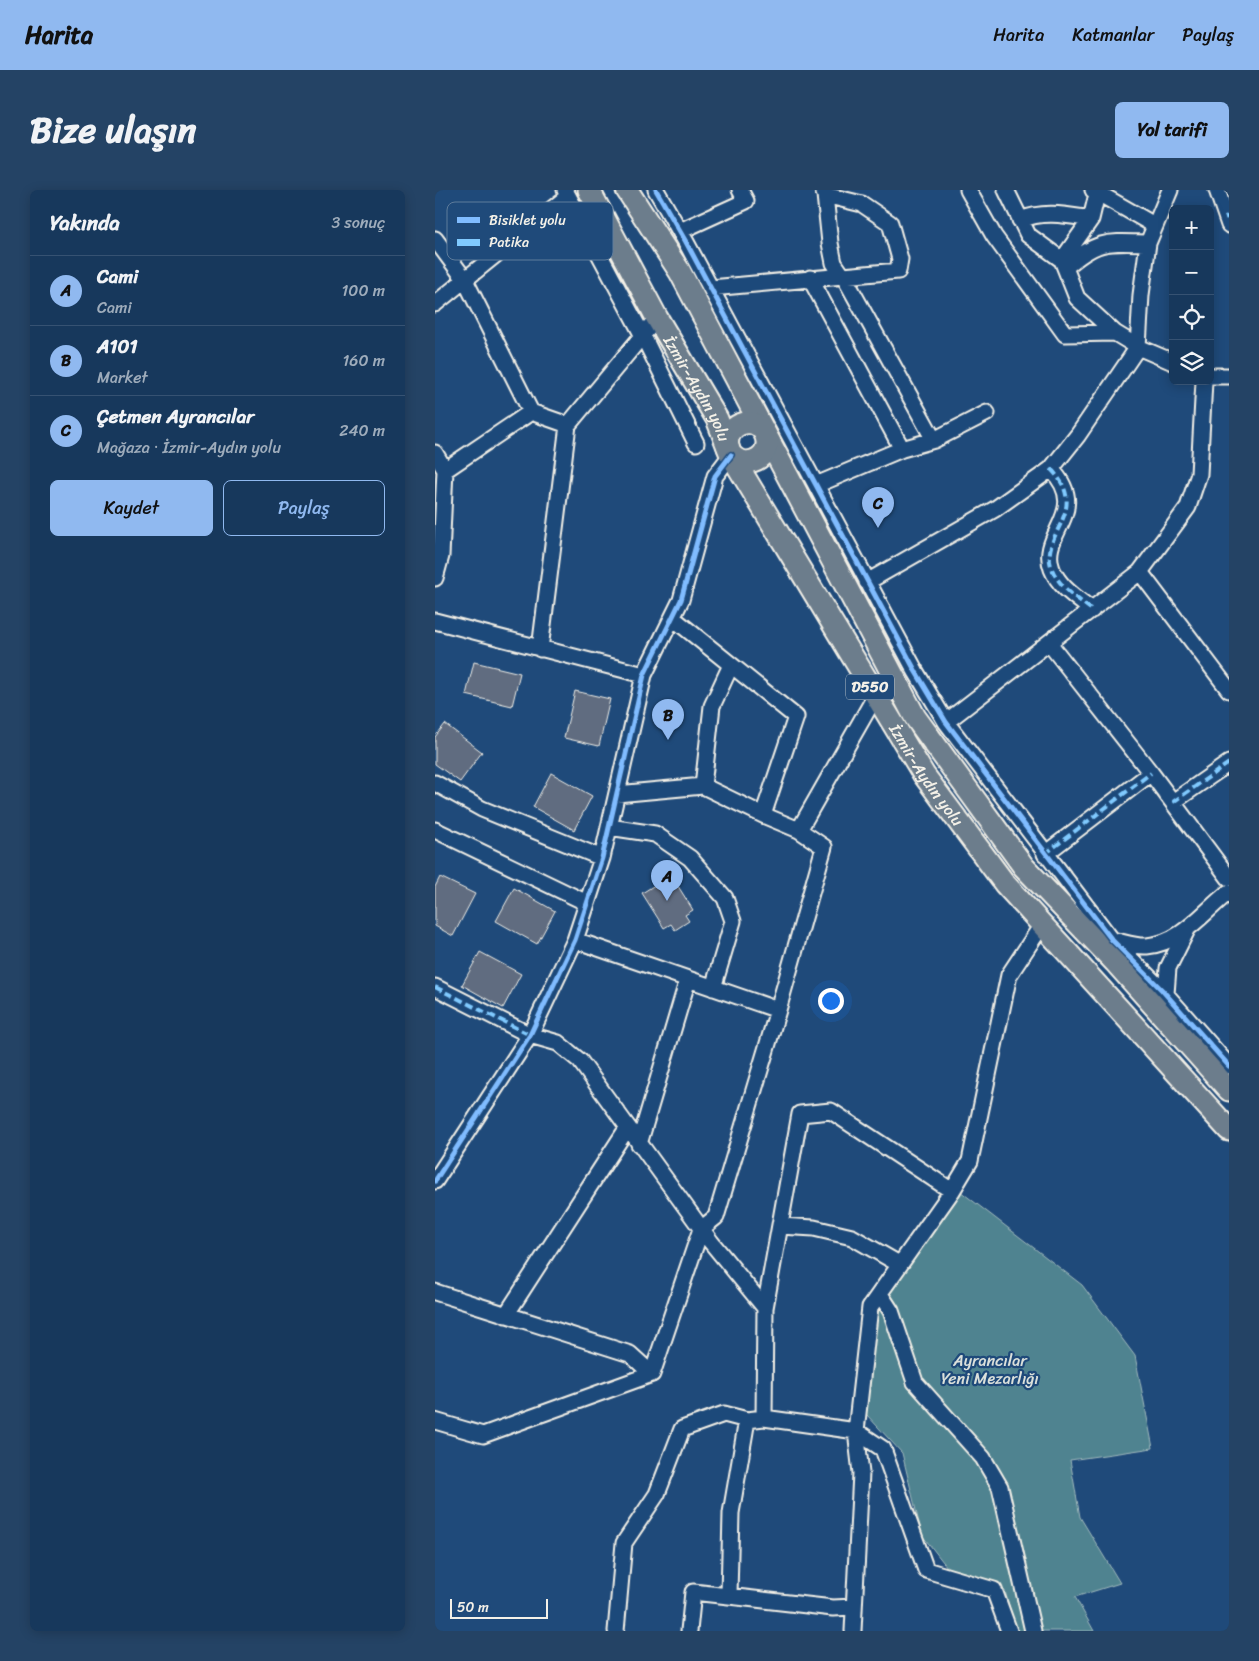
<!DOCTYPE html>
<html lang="tr">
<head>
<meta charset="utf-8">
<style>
  body { margin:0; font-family:Sriracha,sans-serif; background:#244365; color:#f1f3f6 }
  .controls { position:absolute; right:15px; top:15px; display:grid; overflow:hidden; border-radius:8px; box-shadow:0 2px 12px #0003 }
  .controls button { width:45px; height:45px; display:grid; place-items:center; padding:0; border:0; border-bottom:1px solid #365272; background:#17385c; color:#f1f3f6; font:25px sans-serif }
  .scale { position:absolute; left:15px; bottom:12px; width:98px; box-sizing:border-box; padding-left:5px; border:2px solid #f4f1e8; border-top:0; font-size:14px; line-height:18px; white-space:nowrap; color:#f4f1e8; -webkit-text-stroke:4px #1f4a7a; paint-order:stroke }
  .you { position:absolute; left:395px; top:810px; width:18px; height:18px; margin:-12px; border:4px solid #fff; border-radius:50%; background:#1a73e8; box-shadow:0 0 0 8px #1a73e833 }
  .badge { display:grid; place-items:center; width:32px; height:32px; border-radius:50%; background:#90b9f0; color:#111; font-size:16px; font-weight:700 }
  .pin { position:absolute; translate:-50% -41px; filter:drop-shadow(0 1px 2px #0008) }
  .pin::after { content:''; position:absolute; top:26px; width:18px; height:15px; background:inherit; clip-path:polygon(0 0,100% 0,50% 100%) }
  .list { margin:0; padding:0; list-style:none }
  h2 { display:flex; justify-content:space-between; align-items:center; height:65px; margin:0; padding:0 20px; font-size:21px }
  h2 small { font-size:16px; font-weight:400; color:#9eacbb }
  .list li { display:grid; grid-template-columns:32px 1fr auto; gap:15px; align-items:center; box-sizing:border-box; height:70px; padding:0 20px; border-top:1px solid #365272 }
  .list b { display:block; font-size:19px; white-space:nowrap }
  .list p { margin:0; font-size:16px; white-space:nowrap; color:#9eacbb }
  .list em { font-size:16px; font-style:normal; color:#9eacbb }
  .actions { display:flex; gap:10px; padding:15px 20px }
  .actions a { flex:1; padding:11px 0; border:1px solid #90b9f0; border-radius:8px; text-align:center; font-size:18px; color:#90b9f0 }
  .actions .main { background:#90b9f0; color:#111 }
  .icon { flex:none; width:28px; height:28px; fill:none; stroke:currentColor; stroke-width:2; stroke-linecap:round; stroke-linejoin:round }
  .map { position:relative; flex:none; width:794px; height:1441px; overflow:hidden; border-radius:8px }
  header { display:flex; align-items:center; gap:30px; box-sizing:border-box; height:70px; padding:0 25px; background:#90b9f0; color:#111 }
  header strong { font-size:24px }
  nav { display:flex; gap:28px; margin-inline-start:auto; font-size:18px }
  .intro { display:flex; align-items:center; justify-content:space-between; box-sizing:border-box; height:120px; padding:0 30px }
  h1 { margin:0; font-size:35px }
  .button { padding:12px 22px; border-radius:8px; background:#90b9f0; color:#111; font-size:18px; font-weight:700 }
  main { display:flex; gap:30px; padding:0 30px }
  aside { flex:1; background:#17385c; border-radius:8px; box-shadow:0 2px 12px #0003 }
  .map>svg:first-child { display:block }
  .green { fill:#4f8390; stroke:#a2babc }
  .building { fill:#606c80; stroke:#f4f1e8 }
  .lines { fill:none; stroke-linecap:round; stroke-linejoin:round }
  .minor-casing { stroke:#f4f1e8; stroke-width:19 }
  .highway-casing { stroke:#f4f1e8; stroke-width:25 }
  .minor { stroke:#1f4a7a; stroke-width:15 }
  .highway { stroke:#6c7d8c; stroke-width:21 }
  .quiet { stroke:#80caff; stroke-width:4; stroke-dasharray:8 4; stroke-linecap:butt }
  .cycleway-casing { stroke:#1f4a7a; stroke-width:8 }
  .cycleway { stroke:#80bcff; stroke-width:5 }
  .labels { text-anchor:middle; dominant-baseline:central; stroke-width:4.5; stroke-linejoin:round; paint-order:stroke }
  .shield { fill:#1f4a7a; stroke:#b4bfc7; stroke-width:1 }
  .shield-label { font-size:15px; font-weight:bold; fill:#f4f1e8 }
  .street-label { font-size:16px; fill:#f4f1e8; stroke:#1f4a7a }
  .park-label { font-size:16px; fill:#dbe0db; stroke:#1f4a7a }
  .key { fill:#1f4a7a; stroke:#5f7c9b; stroke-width:1 }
  .key-label { font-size:14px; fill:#f4f1e8 }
</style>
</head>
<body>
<header>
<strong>Harita</strong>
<nav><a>Harita</a><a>Katmanlar</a><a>Paylaş</a></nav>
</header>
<div class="intro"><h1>Bize ulaşın</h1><a class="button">Yol tarifi</a></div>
<main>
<aside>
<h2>Yakında<small>3 sonuç</small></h2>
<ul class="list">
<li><span class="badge">A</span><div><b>Cami</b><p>Cami</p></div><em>100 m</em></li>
<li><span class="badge">B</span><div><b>A101</b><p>Market</p></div><em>160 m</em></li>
<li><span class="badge">C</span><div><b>Çetmen Ayrancılar</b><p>Mağaza · İzmir-Aydın yolu</p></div><em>240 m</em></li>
</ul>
<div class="actions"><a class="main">Kaydet</a><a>Paylaş</a></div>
</aside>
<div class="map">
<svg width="794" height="1441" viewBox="0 0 794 1441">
  <rect width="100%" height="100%" fill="#1f4a7a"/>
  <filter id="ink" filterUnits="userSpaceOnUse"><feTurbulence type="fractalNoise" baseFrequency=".02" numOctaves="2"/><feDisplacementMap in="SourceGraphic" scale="10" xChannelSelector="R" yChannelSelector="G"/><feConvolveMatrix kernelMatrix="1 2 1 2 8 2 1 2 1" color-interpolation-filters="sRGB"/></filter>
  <g filter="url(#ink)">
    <path class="green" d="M525,1001L647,1095L700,1166L718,1258L635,1270L645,1327L685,1393L640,1407L659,1441H581L570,1401L512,1377L487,1345L467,1263L431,1224C432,1199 429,1171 433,1147C439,1102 497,1037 525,1001Z"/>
    <path class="building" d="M39,472L85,483L77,516L31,505Z
      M140,501L175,509L164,556L129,548Z
      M10,534L47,562L25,592L0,574V547Z
      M116,583L157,606L139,640L98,617Z
      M236,685L258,720L250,725L254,731L240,740L236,734L229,738L207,703Z
      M5,687L40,704L18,746L0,736V697Z
      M79,698L120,721L102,754L61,731Z
      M45,762L86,784L68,818L27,795Z"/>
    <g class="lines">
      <defs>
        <path id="minor" d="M130,0L208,146L261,253
          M221,0L251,52L481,482L511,532L677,750L727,800L794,876
          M533,0L559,46L630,144L680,143L703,157L738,172
          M571,0L593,45L627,70L642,108L680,143
          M658,0L719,35
          M782,0L794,35
          M585,30C609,20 631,25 656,29
          M245,41L311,11L305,0
          M0,49L29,88L96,222
          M627,70L656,29L662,4
          M631,77C663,49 673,52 713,53
          M375,88L467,259
          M276,98L463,81L465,69L455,33L427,14L390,5
          M0,114L133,6
          M775,186H794
          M499,250L552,223
          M0,263L10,280
          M616,279C657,322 603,343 617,379C624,397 642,408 657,420
          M381,295L467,259L499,250L412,92L399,73L395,53L390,5L388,0
          M705,382L794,500
          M0,388L6,366L10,280L96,222L133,235
          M432,392L560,319L616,279L643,245L703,157L706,105L713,53L735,0
          M238,428L361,527L328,625L364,640L441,505
          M0,431L209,485
          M614,453L716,583L794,688
          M105,459L133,235L222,128
          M511,532L705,382L753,317L764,284L769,191
          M0,593L47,619L167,668
          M268,596L277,516L296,475
          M182,604L268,596L328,625
          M738,612L794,573
          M174,637L220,644L255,668L290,708L298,731L278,798
          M0,640L152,713
          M610,664L716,583
          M140,750L343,820L389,657L364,640
          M677,750C688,752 701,757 712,756C747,753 768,722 794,702
          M0,797L95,845L123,853L145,871L276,1052L330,1118
          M731,804L733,778L752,740
          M204,954L253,789
          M0,991L95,845L140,750L167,668L209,485L246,410L280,286L296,265
          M345,1036L379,1038L417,1047L464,1074
          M0,1102L195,1164L217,1184
          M445,1104L456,1121L480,1192L548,1268L565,1297L598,1441
          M71,1125L193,937
          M329,1228L330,1118L365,924L396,921L517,1001
          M0,1231L48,1245L217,1184L266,1039L281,1027L343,820
          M294,1405L296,1323L312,1230L329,1228L421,1241L448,1259L491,1380L559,1400L574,1441
          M181,1441L189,1353L222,1304L247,1239L289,1224L312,1230
          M254,1441L258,1402L398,1418L419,1417
          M418,1441L426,1283L421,1241L435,1117L517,1001L535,971L574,785L607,735"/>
        <g id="highway">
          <path id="s1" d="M154,0L222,128L282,229L296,265L489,585L570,694L794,940"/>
          <path d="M192,0L245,82L480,527L589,677L680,772L794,900"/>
          <path d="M293,257C289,236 317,223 329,242C341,264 314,282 296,265"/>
        </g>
      </defs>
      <use href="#minor" class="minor-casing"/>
      <use href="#highway" class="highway-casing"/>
      <use href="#minor" class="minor"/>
      <use href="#highway" class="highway"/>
      <path class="quiet" d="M790,28L794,26
        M616,279C657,322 603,343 617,379C624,397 642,408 657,420
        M738,612L794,573
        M610,664L716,583
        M0,797L95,845"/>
      <defs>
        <path id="cycleway" d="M221,0L251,52L481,482L511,532L677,750L727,800L794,876
          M0,991L95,845L140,750L167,668L209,485L246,410L280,286L296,265"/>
      </defs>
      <use href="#cycleway" class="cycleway-casing"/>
      <use href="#cycleway" class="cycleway"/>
    </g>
  </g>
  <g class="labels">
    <rect class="shield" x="411" y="484.5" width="48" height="25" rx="4"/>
    <g class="shield-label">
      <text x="435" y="497">D550</text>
    </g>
    <g class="street-label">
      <text stroke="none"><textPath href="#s1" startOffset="226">İzmir-Aydın yolu</textPath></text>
      <text stroke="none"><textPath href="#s1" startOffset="676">İzmir-Aydın yolu</textPath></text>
    </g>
    <g class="park-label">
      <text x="555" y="1170">Ayrancılar<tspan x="555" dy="18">Yeni Mezarlığı</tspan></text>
    </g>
  </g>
  <rect x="12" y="12" width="166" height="58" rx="8" class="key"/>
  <rect x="22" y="27" width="23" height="6" fill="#80bcff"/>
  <rect x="22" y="49" width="23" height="7" fill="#80caff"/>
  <g class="key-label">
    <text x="54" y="35">Bisiklet yolu</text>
    <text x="54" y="57">Patika</text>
  </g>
</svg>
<div class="controls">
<button>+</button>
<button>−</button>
<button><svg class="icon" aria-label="locate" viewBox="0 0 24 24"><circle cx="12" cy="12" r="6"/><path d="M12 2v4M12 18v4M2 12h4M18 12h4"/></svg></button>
<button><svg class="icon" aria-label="layers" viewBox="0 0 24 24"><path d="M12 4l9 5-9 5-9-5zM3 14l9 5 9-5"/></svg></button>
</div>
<div class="scale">50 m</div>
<div class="you"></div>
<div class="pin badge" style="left:232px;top:711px">A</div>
<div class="pin badge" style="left:233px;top:550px">B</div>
<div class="pin badge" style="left:443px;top:338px">C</div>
</div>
</main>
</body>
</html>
